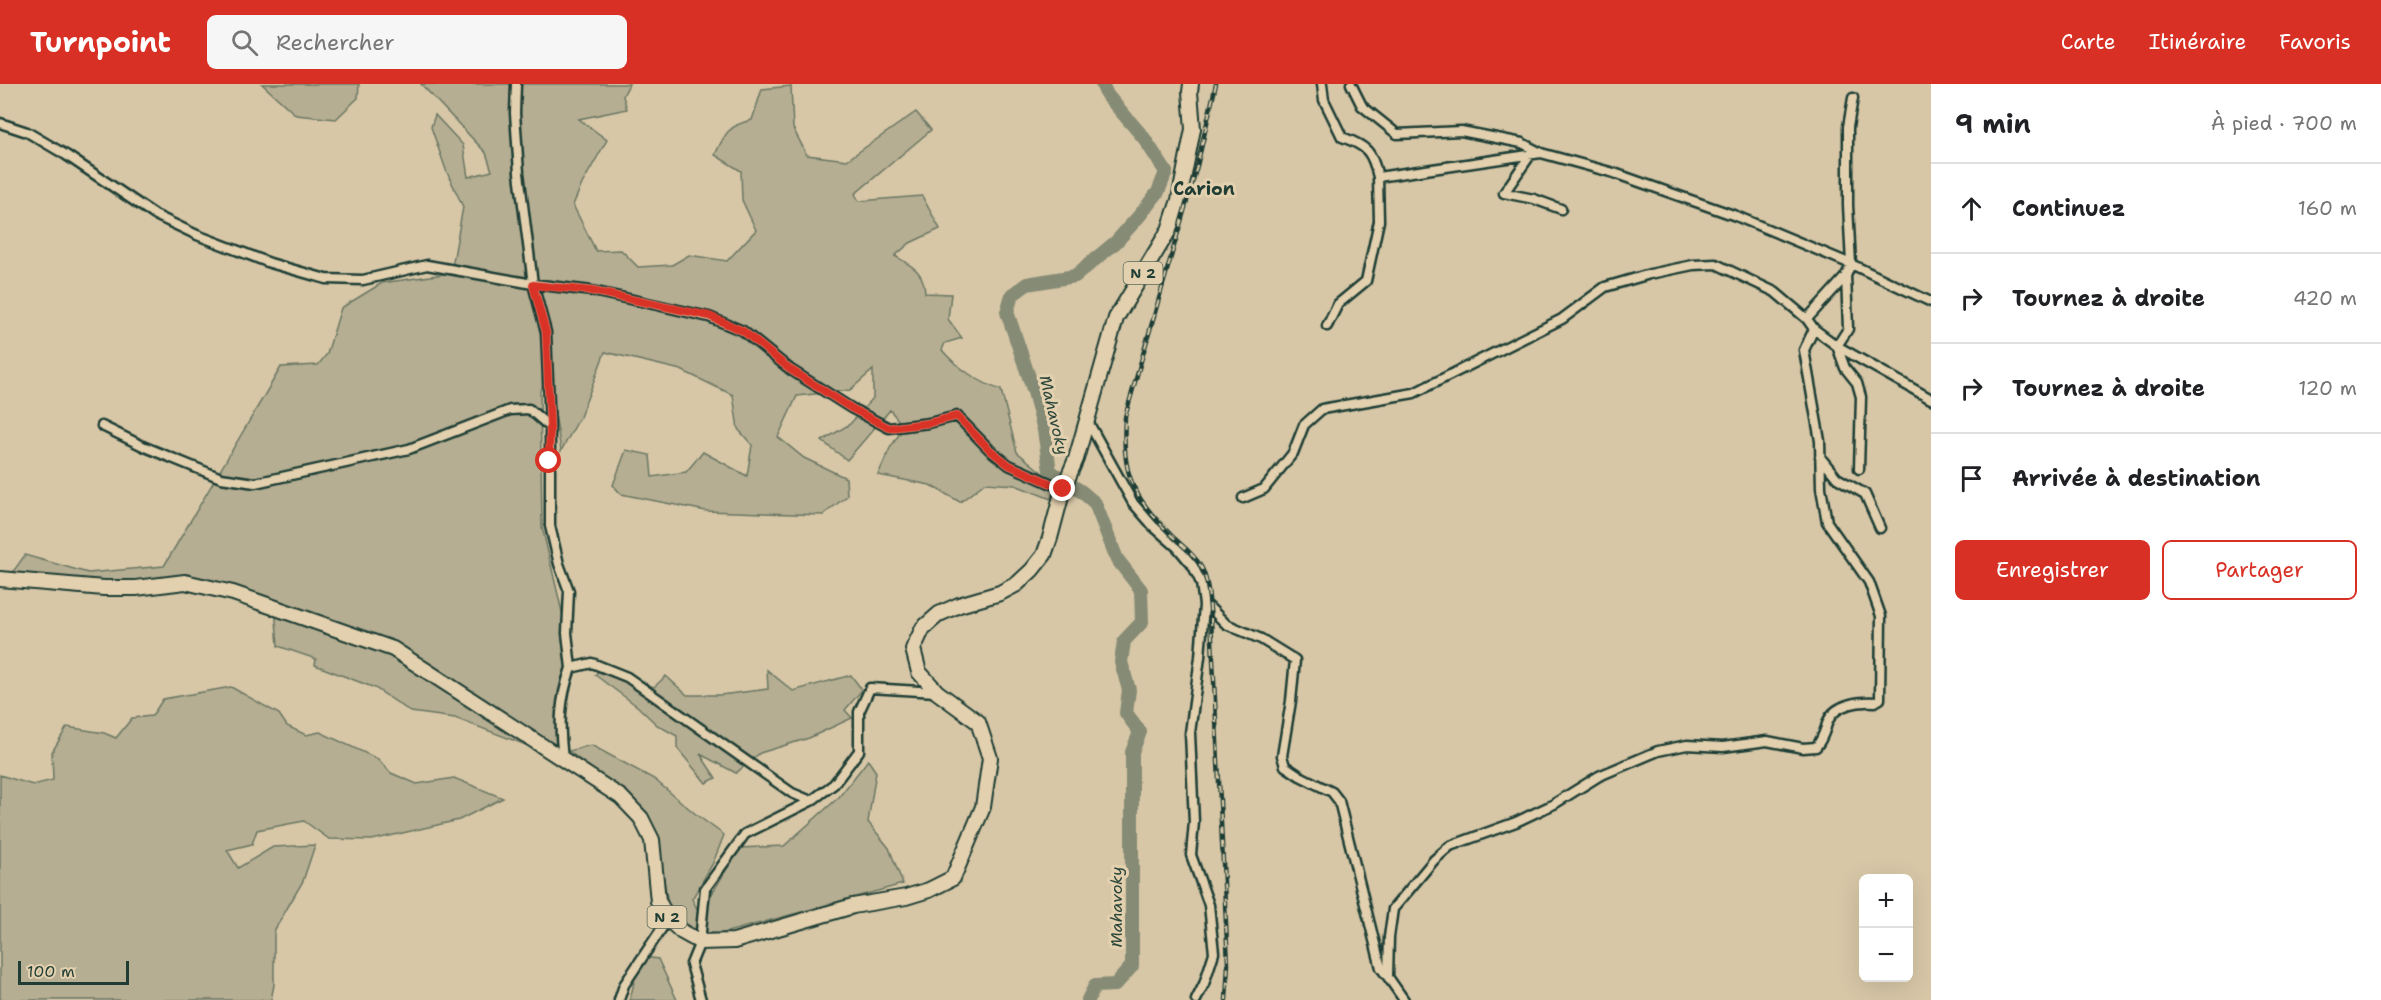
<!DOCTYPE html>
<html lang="fr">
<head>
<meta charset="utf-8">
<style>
  body { margin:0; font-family:"Shantell Sans",sans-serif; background:#f6f6f6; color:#202124 }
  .controls { position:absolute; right:18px; bottom:18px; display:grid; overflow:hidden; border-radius:9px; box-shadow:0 6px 24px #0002 }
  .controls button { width:54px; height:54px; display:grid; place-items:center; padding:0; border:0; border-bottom:2px solid #e0e0e0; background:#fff; color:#202124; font:30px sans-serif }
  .scale { position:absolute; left:18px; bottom:15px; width:111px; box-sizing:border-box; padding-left:6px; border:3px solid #1f3d34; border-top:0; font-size:16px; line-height:21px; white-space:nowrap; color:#1f3d34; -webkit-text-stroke:4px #e3d0ae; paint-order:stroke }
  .stop { position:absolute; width:18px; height:18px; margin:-14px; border:4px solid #d93025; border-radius:50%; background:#fff }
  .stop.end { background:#d93025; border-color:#fff; box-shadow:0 2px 6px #0008 }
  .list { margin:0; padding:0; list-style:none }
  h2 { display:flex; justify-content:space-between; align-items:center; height:78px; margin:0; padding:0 24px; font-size:26px }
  h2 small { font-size:20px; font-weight:400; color:#757577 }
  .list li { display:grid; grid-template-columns:39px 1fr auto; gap:18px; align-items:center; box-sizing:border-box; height:90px; padding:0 24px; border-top:2px solid #e0e0e0 }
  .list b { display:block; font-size:22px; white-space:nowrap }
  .list em { font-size:20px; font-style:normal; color:#757577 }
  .actions { display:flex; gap:12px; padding:18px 24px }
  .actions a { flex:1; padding:14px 0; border:2px solid #d93025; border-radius:9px; text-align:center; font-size:21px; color:#d93025 }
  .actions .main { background:#d93025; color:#fff }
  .icon { flex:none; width:33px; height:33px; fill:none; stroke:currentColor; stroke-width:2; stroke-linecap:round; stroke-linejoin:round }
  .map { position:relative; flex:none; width:1931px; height:916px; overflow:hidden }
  header { display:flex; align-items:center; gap:36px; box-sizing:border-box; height:84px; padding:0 30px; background:#d93025; color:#fff }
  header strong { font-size:28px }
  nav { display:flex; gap:33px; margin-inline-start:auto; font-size:21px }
  .search { width:420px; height:54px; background:#f6f6f6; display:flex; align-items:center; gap:15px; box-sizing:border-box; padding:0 21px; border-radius:9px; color:#757577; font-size:22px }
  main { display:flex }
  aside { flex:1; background:#fff }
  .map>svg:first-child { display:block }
  .green { fill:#b5ae92; stroke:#6a7663; stroke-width:1.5 }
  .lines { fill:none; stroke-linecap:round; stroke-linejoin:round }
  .river { stroke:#868b74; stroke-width:14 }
  .street-casing { stroke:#1f3d34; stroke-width:13 }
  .primary-casing { stroke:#1f3d34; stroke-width:18 }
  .street { stroke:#e3d0ae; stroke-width:8 }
  .primary { stroke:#e3d0ae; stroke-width:14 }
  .rail-casing { stroke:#1f3d34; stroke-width:4.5 }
  .rail { stroke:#e3d0ae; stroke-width:2; stroke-dasharray:7; stroke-linecap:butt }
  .route { stroke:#d93025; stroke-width:8 }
  .labels { text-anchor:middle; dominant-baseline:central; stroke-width:6; stroke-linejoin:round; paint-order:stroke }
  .shield { fill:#e3d0ae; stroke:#5a6959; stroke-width:1.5 }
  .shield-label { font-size:14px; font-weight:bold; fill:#1f3d34 }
  .water-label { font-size:16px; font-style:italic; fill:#29453a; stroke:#e3d0ae }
  .quarter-label { font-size:18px; font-weight:bold; fill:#1f3d34; stroke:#e3d0ae }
</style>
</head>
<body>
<header>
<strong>Turnpoint</strong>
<div class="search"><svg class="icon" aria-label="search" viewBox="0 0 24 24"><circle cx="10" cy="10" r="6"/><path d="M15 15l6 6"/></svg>Rechercher</div>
<nav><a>Carte</a><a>Itinéraire</a><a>Favoris</a></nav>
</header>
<main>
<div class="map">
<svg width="1931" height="916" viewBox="0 0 1931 916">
  <rect width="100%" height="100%" fill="#d7c7a7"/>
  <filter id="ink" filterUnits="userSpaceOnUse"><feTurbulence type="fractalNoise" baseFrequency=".0167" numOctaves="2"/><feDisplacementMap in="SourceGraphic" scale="12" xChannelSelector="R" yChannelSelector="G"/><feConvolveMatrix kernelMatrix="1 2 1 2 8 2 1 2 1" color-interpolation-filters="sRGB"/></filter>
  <g filter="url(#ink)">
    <path class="green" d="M262,0H359L358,14L336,35L296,31Z
      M421,0H629L623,12L627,25L579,35L607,56L582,100L573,121L596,167L621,166L638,183L672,181L689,171L727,177L756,146L742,116L741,87L715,71C724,51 728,41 752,36L762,5L791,2L793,44L807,71L847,76L916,28L931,46L855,110L859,117L922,112L940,145L910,159L895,172C912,182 924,187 925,209L951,210L948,235L962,254L945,259L942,266C956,283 980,299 1001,306L1017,368L1055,399L1051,415L1015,401L985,399L960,418L930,401L878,391L890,364L904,343L890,326L847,376L822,357L850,340L873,314V286L850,306L797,312L778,353L804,374L846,394L847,412L823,431L706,427L621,410L613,401L626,366L650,371L652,393L686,388L703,368L747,392L752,361L738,345L733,311L681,286L605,268L580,333L561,367L549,292L540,307L542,443L567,549L571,584L559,639L563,675L455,634L411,628L375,604L315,581L316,575L278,562L275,524L233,509L7,496L25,471L88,489L164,482L281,283L318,281L327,270L341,224L382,199L451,189L463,123L446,86L431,43L435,31L463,61L468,93L492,87L486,69Z
      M602,583L654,603L666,592L687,611H720L768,605L767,586L793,607L851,591L862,606L845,626L852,634L809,654L760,669L736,689L700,670L716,694L706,699L677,664V652L657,641L637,622L595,591Z
      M231,603L279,630L287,642L306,651L320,648L378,675L391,689L417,700L454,694L503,714L459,736L372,756L329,755L304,737L257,746L252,760L227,766L238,784L273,763L315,761L303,797L274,847V901L271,916H0V691L33,701L53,696L52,668L67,643L104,649L116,654L132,634L152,632L163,615Z
      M591,661L654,695L698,732L724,751L713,779L692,815L700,830L739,764L784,762L839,713L868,676L876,688L868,738L889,764L903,800L720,850L693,847L668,819L656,753L643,727L569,667Z
      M645,873L658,875L677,916H630L636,889Z"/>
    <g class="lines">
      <path class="river" d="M1088,916L1095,902L1115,901L1132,882V668L1140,648L1126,629L1129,606L1121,578L1124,557L1142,538L1141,506L1117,475L1095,419L1082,408L1050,387L1044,346L1034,308L1007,228L1012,211L1027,200L1075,192L1116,158L1140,131L1158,108L1166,88L1144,54L1107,11L1102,0"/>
      <defs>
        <path id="street" d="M516,0L515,29L519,89L533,200L546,248L550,343
          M1322,0L1324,16L1342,53C1367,62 1372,67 1378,93L1541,69
          M1351,0L1362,22L1397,50L1461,47L1522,59L1541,69L1614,89L1736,132L1851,180L1931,218
          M0,39L27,48L66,71L155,131L197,151L270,179L326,195L363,196L427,181L533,200L592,207L657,221L709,233L743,247L791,286L851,324L889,344L929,339L957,332L990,366L1009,381L1063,405
          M1531,70L1504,109L1534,115L1561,125
          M1846,191L1848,245L1837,262L1845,284L1857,299L1861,313L1859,385
          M1327,242L1338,220L1366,197L1379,137L1378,93
          M1814,245L1837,262L1931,315
          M1087,336L1133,419L1153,442L1177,463L1193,482L1201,499L1204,521L1200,573L1190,649L1194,738L1191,771L1209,821L1214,869L1204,900L1196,916
          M102,342L145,363L221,394L255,399L409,365L510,326L529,325L550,343V442L559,480L569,507L567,549L571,584
          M1820,373L1837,394L1865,410L1880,444
          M1243,414L1264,405L1293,369L1304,341L1322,325L1414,309L1562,235L1605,203L1650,190L1693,181L1716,180L1775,208L1807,235L1846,192L1851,180L1848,121V43L1853,14
          M1204,521L1209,523L1226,540L1261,555L1295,576L1291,617L1282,672L1285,682L1300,692L1332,708L1339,717L1381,884L1388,893
          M563,675C559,640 559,618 571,584L592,579L627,593L792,709L811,717
          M619,916L624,901L668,835
          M701,916L691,880L700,858L705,805L745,750L811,717L834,700L859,667V628L870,604L936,608
          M1404,916L1388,893L1389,853L1393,825L1434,776L1450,762L1516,738L1554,720L1599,692L1658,667L1687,661L1723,663L1767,657L1803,664L1816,663C1824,653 1824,648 1828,637C1835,620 1859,617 1875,618L1880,615L1881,532L1869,498L1827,438L1821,404L1820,357L1804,266L1814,245L1807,235"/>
        <path id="primary" d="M0,495L104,504H136L185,498L233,509L393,565L621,713L641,734L652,756L658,817L668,835L682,848L700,858L734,857L853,822L906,813L929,806L953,794L983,723L990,674L978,638L937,608L919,588L913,565L923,544L939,530L959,521L1000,509L1017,500L1032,486L1044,471L1050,454L1063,405L1076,375L1116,234L1169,146L1179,116L1193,45L1190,8L1191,0"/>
      </defs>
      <use href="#street" class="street-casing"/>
      <use href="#primary" class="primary-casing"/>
      <use href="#street" class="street"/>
      <use href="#primary" class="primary"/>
      <defs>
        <path id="rail" d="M1216,0L1197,82L1125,333C1122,391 1131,410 1171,451C1181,461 1193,469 1200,481C1209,495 1209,519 1211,535L1228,880L1226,916"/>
      </defs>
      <use href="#rail" class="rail-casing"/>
      <use href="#rail" class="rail"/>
    </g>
  </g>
  <g class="lines" filter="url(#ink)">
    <path class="route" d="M549,377L550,343L546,248L533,201L592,207L709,232L743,247L791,286L851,324L889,344L929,339L957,332L990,366L1009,381L1063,405"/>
  </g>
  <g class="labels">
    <g class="shield">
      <rect x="1123.5" y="178" width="39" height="22" rx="4.5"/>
      <rect x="647.5" y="822" width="39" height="22" rx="4.5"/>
    </g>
    <g class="shield-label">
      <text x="1143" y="189">N 2</text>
      <text x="667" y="833">N 2</text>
    </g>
    <g class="water-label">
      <text transform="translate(1054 331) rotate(77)">Mahavoky</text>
      <text transform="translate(1116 823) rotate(-90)">Mahavoky</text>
    </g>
    <g class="quarter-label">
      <text x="1204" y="105">Carion</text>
    </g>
  </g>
</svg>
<div class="controls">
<button>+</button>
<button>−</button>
</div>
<div class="scale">100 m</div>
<div class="stop" style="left:549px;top:377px"></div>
<div class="stop end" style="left:1063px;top:405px"></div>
</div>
<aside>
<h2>9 min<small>À pied · 700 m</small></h2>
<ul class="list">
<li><svg class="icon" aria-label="ahead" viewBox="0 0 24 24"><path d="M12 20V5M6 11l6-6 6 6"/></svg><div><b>Continuez</b></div><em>160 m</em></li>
<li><svg class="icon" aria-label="right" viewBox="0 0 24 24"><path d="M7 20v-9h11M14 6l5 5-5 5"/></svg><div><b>Tournez à droite</b></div><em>420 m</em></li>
<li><svg class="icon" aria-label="right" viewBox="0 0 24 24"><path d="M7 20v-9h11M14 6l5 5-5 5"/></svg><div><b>Tournez à droite</b></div><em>120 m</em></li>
<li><svg class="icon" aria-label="arrive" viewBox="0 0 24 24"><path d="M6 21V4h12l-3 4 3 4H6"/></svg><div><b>Arrivée à destination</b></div></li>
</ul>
<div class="actions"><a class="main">Enregistrer</a><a>Partager</a></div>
</aside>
</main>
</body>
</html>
